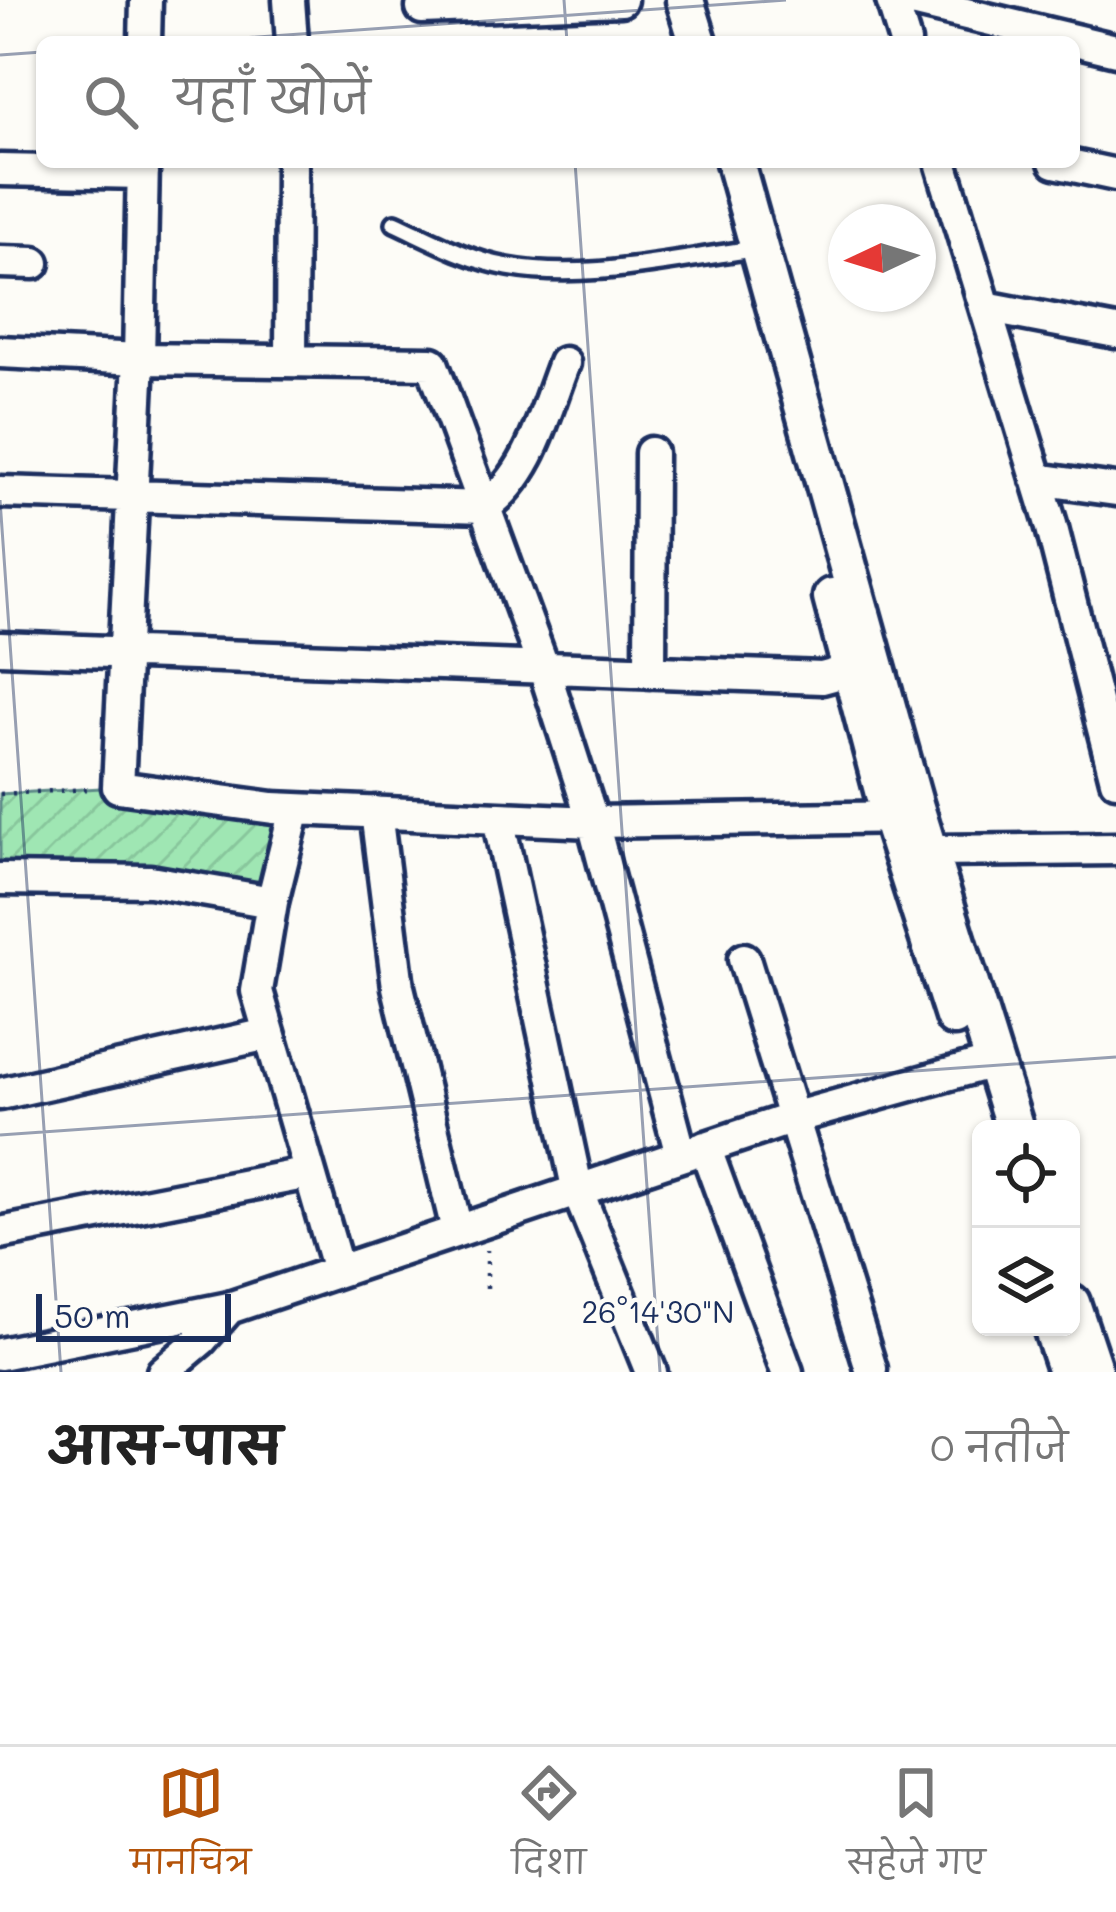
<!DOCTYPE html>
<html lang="hi">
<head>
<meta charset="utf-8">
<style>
  body { margin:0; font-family:Mali,"Playpen Sans Deva",sans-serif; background:#f6f6f6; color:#222 }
  .controls { position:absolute; right:36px; bottom:36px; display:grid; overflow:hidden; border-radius:18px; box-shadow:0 3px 9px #0004 }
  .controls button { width:108px; height:108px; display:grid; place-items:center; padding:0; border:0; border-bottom:3px solid #e0e0e0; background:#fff; color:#222; font:60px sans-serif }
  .compass { position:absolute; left:828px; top:204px; width:108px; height:108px; border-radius:50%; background:#fff; box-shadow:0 3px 9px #0004; rotate:266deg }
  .scale { position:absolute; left:36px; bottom:30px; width:195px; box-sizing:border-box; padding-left:12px; border:6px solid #1b2f5e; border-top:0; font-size:33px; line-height:42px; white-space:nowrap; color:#1b2f5e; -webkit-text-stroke:9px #fdfcf7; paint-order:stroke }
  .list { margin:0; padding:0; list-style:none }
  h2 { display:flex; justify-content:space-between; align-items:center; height:156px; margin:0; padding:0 48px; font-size:51px }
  h2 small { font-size:39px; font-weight:400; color:#767676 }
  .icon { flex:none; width:66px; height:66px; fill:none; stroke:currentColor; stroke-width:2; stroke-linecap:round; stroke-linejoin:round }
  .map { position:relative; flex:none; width:1116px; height:1372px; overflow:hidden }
  .search { position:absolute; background:#fff; box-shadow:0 3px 9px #0004; left:36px; right:36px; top:36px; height:132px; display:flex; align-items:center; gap:30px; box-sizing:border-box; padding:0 42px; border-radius:18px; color:#767676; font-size:45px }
  .sheet { height:372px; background:#fff }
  nav { display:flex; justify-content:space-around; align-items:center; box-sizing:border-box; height:168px; border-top:3px solid #e0e0e0; background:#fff; font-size:33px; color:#767676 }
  nav a { display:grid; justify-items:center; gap:6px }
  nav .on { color:#b45309 }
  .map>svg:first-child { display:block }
  .garden { fill:url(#garden-furrows); stroke:#5d8a88; stroke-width:3 }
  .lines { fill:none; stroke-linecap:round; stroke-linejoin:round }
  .service-casing { stroke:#1b2f5e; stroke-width:24 }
  .minor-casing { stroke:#1b2f5e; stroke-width:39 }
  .tertiary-casing { stroke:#1b2f5e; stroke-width:45 }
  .path { stroke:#1b2f5e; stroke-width:4.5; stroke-dasharray:3 9; stroke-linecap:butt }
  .service { stroke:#fdfcf7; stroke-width:15 }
  .minor { stroke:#fdfcf7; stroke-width:30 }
  .tertiary { stroke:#fdfcf7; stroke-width:36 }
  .ticks { fill:none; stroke:#1b2f5e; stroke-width:3; stroke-opacity:0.45 }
  .ticks-label { font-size:30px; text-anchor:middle; fill:#1b2f5e; stroke:#fdfcf7; stroke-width:9; stroke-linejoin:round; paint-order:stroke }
</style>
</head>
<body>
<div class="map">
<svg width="1116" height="1372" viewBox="0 0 1116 1372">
  <defs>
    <pattern id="garden-furrows" width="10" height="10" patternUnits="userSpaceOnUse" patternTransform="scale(3)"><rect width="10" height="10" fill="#9fe6b3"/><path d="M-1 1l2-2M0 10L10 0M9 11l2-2" fill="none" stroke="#88c69c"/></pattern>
  </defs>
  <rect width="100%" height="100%" fill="#fdfcf7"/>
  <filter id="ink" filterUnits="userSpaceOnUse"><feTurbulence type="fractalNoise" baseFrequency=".00833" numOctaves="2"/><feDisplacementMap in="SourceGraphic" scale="24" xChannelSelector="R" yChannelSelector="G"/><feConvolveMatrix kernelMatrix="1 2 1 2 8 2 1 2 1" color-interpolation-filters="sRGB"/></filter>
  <g filter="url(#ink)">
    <path class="garden" d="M118,787L295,809L272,902L0,879V794Z"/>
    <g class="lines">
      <defs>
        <path id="service" d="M395,223C432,240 468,260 508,267C583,281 666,261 740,251"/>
        <path id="minor" d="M289,0L292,42
          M892,0L905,42
          M908,0L1116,50
          M422,8L621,0
          M145,42L146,0
          M941,162L1051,524L1116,780
          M1055,162L1116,175
          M0,170L143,173
          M0,262L34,263
          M985,307L1116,332
          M0,352L139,359L143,162
          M291,361L292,162
          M1037,479L1116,490
          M0,492L485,507C531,474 544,414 564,363
          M0,648L822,678L851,670
          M650,672L651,453
          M295,809L272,902L257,991L338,1270
          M376,812L398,987L457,1230
          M498,818L578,1192L651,1372
          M929,851L1116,849
          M0,879L150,881L272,902
          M744,959L871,1369
          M0,1094L268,1034
          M705,1147L787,1372
          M681,1155L593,822L544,669L432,363L139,359L118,787L273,808L593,822L909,817
          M0,1233L309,1173
          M0,1354L229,1308L796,1117L993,1062
          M163,1372L201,1340L229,1308"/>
        <path id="tertiary" d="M685,0L698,42
          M735,162L915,807L1015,1129
          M832,597L890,817L954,1017
          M1071,1303L1094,1372
          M1052,1327L1067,1372"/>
      </defs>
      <use href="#service" class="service-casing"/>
      <use href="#minor" class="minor-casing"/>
      <use href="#tertiary" class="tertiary-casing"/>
      <path class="path" d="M0,794L90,789
        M487,1288V1250"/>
      <use href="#service" class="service"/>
      <use href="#minor" class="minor"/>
      <use href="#tertiary" class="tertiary"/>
    </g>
  </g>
  <path class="ticks" d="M564,0L567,42M185,42L786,0M0,55L42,52M575,162L660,1372M0,500L61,1372M0,1135L1116,1057"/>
  <g class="ticks-label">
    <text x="658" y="1323">26°14'30"N</text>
  </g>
</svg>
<div class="controls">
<button><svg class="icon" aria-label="locate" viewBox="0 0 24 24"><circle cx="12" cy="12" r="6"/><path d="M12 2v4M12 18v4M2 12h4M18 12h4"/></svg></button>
<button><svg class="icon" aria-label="layers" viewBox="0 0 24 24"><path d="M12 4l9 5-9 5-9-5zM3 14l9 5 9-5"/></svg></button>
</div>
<svg class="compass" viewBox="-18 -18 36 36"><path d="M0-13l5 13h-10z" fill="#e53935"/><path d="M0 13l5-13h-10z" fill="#767676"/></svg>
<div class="scale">50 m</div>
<div class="search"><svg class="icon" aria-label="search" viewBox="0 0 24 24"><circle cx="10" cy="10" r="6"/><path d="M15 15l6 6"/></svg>यहाँ खोजें</div>
</div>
<section class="sheet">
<h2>आस-पास<small>0 नतीजे</small></h2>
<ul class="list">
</ul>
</section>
<nav>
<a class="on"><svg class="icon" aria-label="map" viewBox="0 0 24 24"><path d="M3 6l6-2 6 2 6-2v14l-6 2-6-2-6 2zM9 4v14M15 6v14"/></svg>मानचित्र</a>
<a><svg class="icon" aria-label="directions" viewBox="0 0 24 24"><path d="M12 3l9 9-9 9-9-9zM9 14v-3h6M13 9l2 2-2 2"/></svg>दिशा</a>
<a><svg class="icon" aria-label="saved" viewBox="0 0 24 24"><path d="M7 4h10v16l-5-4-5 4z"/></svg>सहेजे गए</a>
</nav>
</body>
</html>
